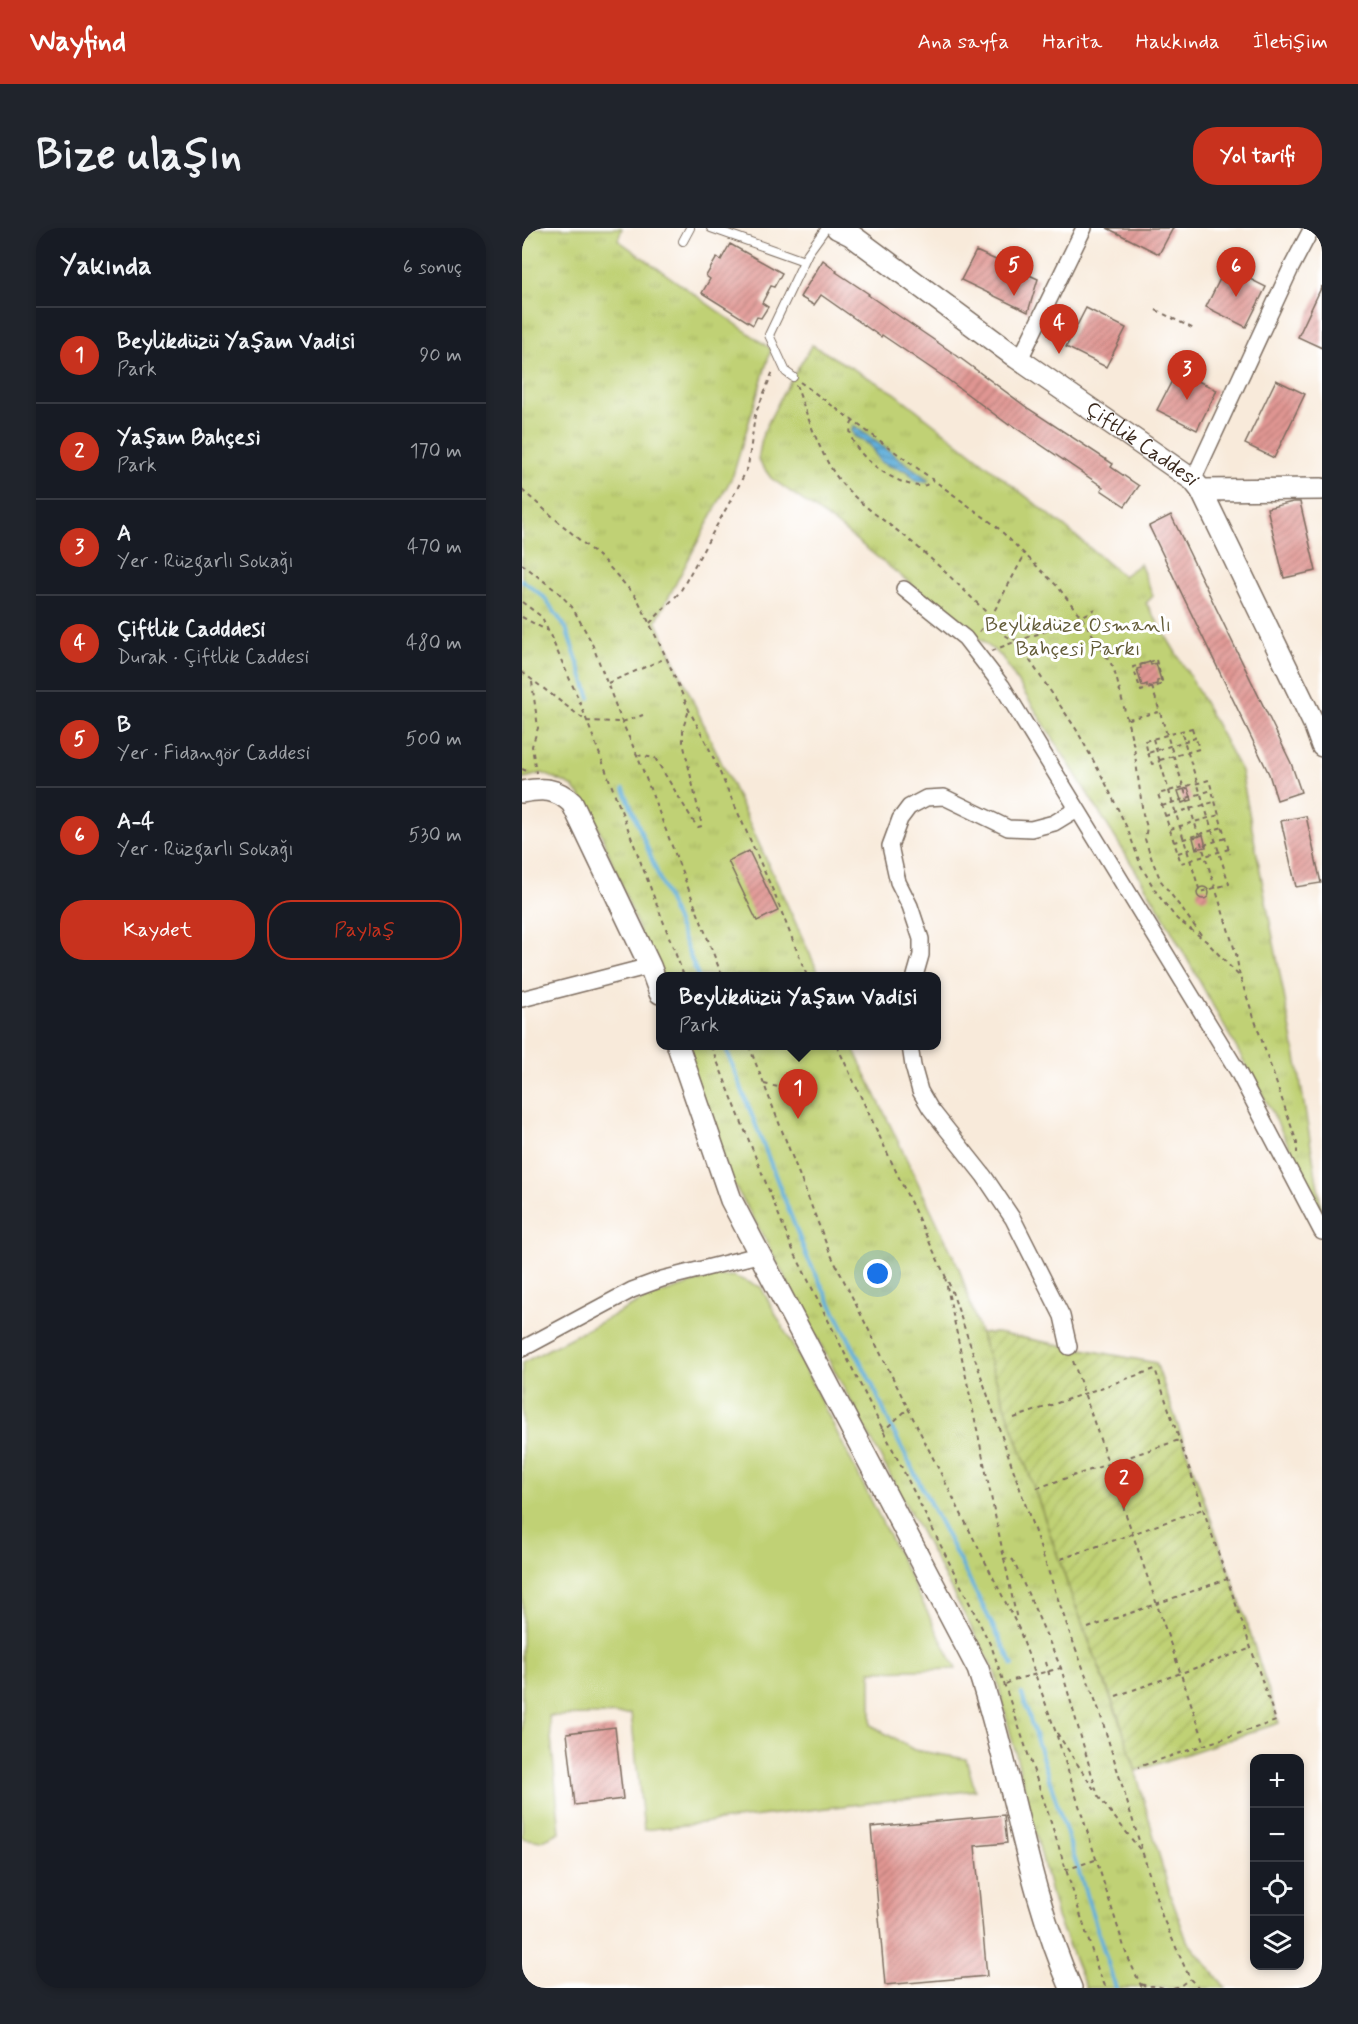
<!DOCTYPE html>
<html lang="tr">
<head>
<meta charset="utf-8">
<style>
  body { margin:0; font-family:Mynerve,sans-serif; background:#20242c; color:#f1f3f6 }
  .controls { position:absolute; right:18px; bottom:18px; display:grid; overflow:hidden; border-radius:12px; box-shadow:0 3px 9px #0003 }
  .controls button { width:54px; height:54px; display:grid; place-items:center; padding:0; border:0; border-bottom:2px solid #363941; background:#171b24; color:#f1f3f6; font:30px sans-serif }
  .you { position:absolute; left:356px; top:1046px; width:21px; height:21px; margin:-15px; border:4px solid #fff; border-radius:50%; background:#1a73e8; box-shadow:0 0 0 9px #1a73e833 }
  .badge { display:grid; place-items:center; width:39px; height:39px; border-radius:50%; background:#c8321e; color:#fff; font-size:20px; font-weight:700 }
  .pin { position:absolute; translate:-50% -50px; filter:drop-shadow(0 2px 3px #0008) }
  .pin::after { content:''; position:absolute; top:32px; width:21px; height:18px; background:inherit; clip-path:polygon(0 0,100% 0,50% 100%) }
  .popup { position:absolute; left:134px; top:744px; width:285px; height:78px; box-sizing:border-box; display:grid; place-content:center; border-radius:12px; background:#171b24; filter:drop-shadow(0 2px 4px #0005); font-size:20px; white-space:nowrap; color:#9ea1a6 }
  .popup b { font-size:22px; color:#f1f3f6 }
  .popup::after { content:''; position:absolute; left:50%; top:100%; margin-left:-12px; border:12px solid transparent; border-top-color:#171b24 }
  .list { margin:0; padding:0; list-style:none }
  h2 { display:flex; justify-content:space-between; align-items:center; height:78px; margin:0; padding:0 24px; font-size:26px }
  h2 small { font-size:20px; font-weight:400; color:#9ea1a6 }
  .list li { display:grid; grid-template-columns:39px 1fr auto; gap:18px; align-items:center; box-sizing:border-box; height:96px; padding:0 24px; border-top:2px solid #363941 }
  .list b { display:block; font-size:22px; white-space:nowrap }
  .list p { margin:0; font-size:20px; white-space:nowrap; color:#9ea1a6 }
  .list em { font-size:20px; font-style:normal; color:#9ea1a6 }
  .actions { display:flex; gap:12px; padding:18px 24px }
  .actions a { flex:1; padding:14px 0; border:2px solid #c8321e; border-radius:24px; text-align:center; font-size:21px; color:#c8321e }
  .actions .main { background:#c8321e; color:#fff }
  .icon { flex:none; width:33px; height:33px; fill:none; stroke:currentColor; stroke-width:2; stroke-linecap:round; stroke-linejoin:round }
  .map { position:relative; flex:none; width:800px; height:1760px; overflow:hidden; border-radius:24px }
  header { display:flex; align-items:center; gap:36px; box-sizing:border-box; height:84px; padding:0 30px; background:#c8321e; color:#fff }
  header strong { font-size:28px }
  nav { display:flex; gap:33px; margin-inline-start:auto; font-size:21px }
  .intro { display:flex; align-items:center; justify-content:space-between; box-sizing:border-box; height:144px; padding:0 36px }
  h1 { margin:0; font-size:42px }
  .button { padding:15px 27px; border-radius:24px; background:#c8321e; color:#fff; font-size:21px; font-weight:700 }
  main { display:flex; gap:36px; padding:0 36px }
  aside { flex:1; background:#171b24; border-radius:24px; box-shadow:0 3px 9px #0003 }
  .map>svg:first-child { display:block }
  .grass { fill:#c0d174; stroke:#7e7e49; stroke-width:1.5 }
  .park { fill:url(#park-tufts); stroke:#7e7e49; stroke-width:1.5 }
  .garden { fill:url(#garden-furrows); stroke:#7e7e49; stroke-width:1.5 }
  .water { fill:url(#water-rules); stroke:#4e6d7c; stroke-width:1.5 }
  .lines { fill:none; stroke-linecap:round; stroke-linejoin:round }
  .stream { stroke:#62b0db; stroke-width:4 }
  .building { fill:url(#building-hatch) }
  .lane-casing { stroke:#7d6d60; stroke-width:10 }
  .street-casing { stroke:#7d6d60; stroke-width:18 }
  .secondary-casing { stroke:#7d6d60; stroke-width:24 }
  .path { stroke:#7d6d60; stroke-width:2; stroke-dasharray:4.5 4.5; stroke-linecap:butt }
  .lane { stroke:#fff; stroke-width:8 }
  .street { stroke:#fff; stroke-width:15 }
  .secondary { stroke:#fff; stroke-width:21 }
  .labels { text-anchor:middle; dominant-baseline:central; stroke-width:6; stroke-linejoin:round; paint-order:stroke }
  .street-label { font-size:21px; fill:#3b2a1e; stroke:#fff }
  .park-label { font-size:21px; fill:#635c38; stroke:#fff }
</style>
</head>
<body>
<header>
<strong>Wayfind</strong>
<nav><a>Ana sayfa</a><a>Harita</a><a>Hakkında</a><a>İletişim</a></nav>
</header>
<div class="intro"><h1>Bize ulaşın</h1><a class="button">Yol tarifi</a></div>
<main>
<aside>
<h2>Yakında<small>6 sonuç</small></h2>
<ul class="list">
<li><span class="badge">1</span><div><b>Beylikdüzü Yaşam Vadisi</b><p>Park</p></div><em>90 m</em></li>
<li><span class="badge">2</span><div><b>Yaşam Bahçesi</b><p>Park</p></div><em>170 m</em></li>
<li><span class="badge">3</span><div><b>A</b><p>Yer · Rüzgarlı Sokağı</p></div><em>470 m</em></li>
<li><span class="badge">4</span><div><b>Çiftlik Cadddesi</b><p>Durak · Çiftlik Caddesi</p></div><em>480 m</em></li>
<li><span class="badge">5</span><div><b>B</b><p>Yer · Fidangör Caddesi</p></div><em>500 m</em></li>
<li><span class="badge">6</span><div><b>A-4</b><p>Yer · Rüzgarlı Sokağı</p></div><em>530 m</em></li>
</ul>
<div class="actions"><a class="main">Kaydet</a><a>Paylaş</a></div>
</aside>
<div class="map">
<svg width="800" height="1760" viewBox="0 0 800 1760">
  <defs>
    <pattern id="park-tufts" width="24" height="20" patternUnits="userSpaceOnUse" patternTransform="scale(1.5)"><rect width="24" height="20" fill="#c0d174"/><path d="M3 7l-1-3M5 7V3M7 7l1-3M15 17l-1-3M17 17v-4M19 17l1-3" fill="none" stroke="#a6b464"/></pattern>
    <pattern id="garden-furrows" width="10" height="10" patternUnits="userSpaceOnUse" patternTransform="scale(1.5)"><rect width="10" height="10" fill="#c0d174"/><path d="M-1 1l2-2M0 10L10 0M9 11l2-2" fill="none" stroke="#a6b464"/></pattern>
    <pattern id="water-rules" width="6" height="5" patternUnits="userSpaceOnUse" patternTransform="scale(1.5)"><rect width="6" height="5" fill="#62b0db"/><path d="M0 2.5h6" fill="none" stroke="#528fb1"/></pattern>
    <pattern id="building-hatch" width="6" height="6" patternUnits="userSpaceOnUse" patternTransform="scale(1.5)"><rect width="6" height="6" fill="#e09693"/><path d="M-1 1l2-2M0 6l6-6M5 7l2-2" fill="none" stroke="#b77b77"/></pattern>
  </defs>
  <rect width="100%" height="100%" fill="#fff"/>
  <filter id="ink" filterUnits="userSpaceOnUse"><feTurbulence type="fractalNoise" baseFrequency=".0167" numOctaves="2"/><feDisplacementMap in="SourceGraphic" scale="12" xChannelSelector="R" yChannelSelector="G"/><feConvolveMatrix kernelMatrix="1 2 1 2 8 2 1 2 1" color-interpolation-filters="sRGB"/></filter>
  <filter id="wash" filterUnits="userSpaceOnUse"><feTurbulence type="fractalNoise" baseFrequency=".008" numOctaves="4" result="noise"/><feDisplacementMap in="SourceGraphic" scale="24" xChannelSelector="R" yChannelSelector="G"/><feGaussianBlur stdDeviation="1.35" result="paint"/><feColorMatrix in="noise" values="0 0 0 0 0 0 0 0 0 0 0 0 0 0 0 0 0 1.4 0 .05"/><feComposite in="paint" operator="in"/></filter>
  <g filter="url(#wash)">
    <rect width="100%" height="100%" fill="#f8eada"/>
    <path class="grass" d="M193,1048H211L239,1059L279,1133L434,1441L349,1443V1497L392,1522L444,1531L453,1562L122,1602L109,1486L27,1488L38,1604L19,1613L0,1610V1135L125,1070Z"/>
    <path class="park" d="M0,0H100L96,12L249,121L211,247L134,393L298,748H138V755L70,583L51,559L44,555L20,545L0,551Z
      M290,117L373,165L543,299L601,348L618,336L631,368L624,375L669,450L719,543L777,845L800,985L750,884L634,675L480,429L314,296L249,250L236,232L241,205L261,165Z
      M161,818H330L437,1040L458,1105L549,1366L606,1516L648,1666L665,1713L704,1760H564L535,1689L473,1444L233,993L206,946Z"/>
    <path class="garden" d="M458,1105H475L634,1135L718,1374L757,1495L614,1543L597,1490L549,1366Z"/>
    <path class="water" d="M331,197L407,252L406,253L396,254L385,243L367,238L358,234L348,217L332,208L330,202Z"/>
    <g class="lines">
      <path class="stream" d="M0,352L22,369L44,400L68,470
        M102,561L176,748
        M203,818L285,1029L351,1158L370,1201L491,1437
        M500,1466L594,1760"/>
    </g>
    <g id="blocks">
      <path class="building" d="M585,0H651L637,26Z
        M208,16L260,45L252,59L249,58L240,75L246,79L239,90L235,89L231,97L180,65L188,51L184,48L195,29L199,32Z
        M454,23L516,51L506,84L439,52Z
        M301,32L315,43L314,44L347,66L346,67L434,127L507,181L591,236L589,239L617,258L603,278L579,262L581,259L488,196L487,197L425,151L360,107L359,109L299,67L292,77L278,69Z
        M704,39L744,59L724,99L684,79Z
        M800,58V120L776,109Z
        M564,80L604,100L584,139L544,119Z
        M655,143L695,162L675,202L635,182Z
        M754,152L783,166L752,230L723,216Z
        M771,274H778L794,343L762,350L745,280Z
        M649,287L769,535L779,564L755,572L747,546L627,298Z
        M628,434L629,437L634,435L639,452L635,453V456L625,459V456L620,458L615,441L619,440L618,437Z
        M666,560L670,572L660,575L656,563Z
        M784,588L799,655L774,659L759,593Z
        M681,607L684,619L674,621L671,610Z
        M227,623L256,683L235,693L206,633Z
        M675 665a6 6 0 1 1 12 0a6 6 0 1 1-12 0Z
        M93,1499L101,1571L53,1577L45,1505Z
        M482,1587L485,1615L453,1618L465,1748L363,1757L349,1599Z"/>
    </g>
  </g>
  <g filter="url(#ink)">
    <use href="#blocks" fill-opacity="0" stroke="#7d6d60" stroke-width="1.5"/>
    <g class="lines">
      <defs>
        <path id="lane" d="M189,0L282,33
          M161,13L168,0
          M271,149L264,144L247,107L286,25L304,0"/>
        <path id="street" d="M495,130L501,125L562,0
          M671,252L769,40L790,0
          M382,361L443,410L480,458L715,842L800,1004
          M393,748L399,727V711L388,678L376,654L368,618L378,591L387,579L404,570L422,569L486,600L509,601L532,595L555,581
          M0,771L128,738
          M388,818L391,838L398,863L408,880L462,948L491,991L540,1088L547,1119
          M0,1121L110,1062L140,1051L236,1027"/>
        <g id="secondary">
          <path id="s1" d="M315,0L329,7L495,130L671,252L679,262L792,496L800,518"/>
          <path d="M679,262L800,261"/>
          <path d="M0,564C21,560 34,560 50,575L128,738L138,765"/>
          <path d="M156,818L209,972L456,1441C491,1546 504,1657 549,1760"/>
        </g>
      </defs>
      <use href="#lane" class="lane-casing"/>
      <use href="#street" class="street-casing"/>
      <use href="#secondary" class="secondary-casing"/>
      <path class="path" d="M634,82L674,102
        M278,154L474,298L536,359L560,390L591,439L595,452L612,519L621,586L625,599L623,611L630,632L639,653L680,708
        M274,157C287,191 298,229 321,257C340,278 363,293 385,310C415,335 442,362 469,389C475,399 482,410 494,412L554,501L583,554L606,602L619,638L636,667L655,691L684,713L718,749L775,915V925
        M331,193C314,219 381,265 404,257C406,256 410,252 412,251
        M0,262L83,334L115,370L144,429L167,482L186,518L252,665L285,748
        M0,336L37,365L50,379L69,413L100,494L115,527L200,748
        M0,374L20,389L57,472L162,748
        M0,389L26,403
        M128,395L158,364L216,259L226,239L233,187L251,143
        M457,404L469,389L503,326
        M470,423C503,408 544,400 573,381
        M634,432L641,456L619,463L611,439Z
        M0,444L64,493L100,494L121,487
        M10,454L16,500L10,518L14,545
        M86,455L144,430
        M630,459L714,726L718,749
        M606,491L637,484
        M670,500L673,510L626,525L623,513Z
        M631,511L678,664L707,656L659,503
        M626,525L630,536L638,533
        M115,527L133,530L172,594L176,599L180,598L161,514V500L167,482
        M638,532L677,521L674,511
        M0,541L7,544
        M640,578L690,562
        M643,588L692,574
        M648,601L697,587
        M652,614L701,599
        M707,621L659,635L636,566L687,552L708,626
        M656,625L704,610
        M198,744L210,748
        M189,818L270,1020L470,1420L525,1582L576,1742L584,1760
        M227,818L307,1023L497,1401L533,1502L604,1725L620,1760
        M315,818L428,1058L547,1403L577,1482L640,1688L668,1751L677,1760
        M242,856L256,859
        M423,1049L495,1392
        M551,1133L683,1516
        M492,1190L633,1141L754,1493L616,1539
        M360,1199L362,1202L387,1180
        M515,1260L657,1212
        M481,1331L487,1330L491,1332L539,1440L576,1568
        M539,1331L681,1281
        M566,1400L705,1351
        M524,1434L528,1450
        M484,1456L491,1452L539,1440
        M594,1468L730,1420
        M535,1505L573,1563
        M576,1568L619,1623
        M543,1642L573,1632
        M619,1756C627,1760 633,1756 641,1760
        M651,1760L658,1758L666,1752"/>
      <use href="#lane" class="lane"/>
      <use href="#street" class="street"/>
      <use href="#secondary" class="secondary"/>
    </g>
  </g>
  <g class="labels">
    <g class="street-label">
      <text stroke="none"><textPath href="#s1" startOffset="374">Çiftlik Caddesi</textPath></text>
    </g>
    <g class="park-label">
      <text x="556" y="397">Beylikdüze Osmanlı<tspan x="556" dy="24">Bahçesi Parkı</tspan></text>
    </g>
  </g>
</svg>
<div class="controls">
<button>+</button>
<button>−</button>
<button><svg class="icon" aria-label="locate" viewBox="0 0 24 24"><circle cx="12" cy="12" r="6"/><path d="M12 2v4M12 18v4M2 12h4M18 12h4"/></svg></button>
<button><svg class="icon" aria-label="layers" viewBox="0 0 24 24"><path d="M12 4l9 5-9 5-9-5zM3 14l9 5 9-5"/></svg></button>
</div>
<div class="you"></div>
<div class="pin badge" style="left:276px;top:891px">1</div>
<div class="popup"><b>Beylikdüzü Yaşam Vadisi</b>Park</div>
<div class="pin badge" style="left:602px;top:1281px">2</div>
<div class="pin badge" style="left:665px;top:172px">3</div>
<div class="pin badge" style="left:537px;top:126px">4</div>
<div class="pin badge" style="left:492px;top:68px">5</div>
<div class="pin badge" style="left:714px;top:69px">6</div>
</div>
</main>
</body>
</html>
